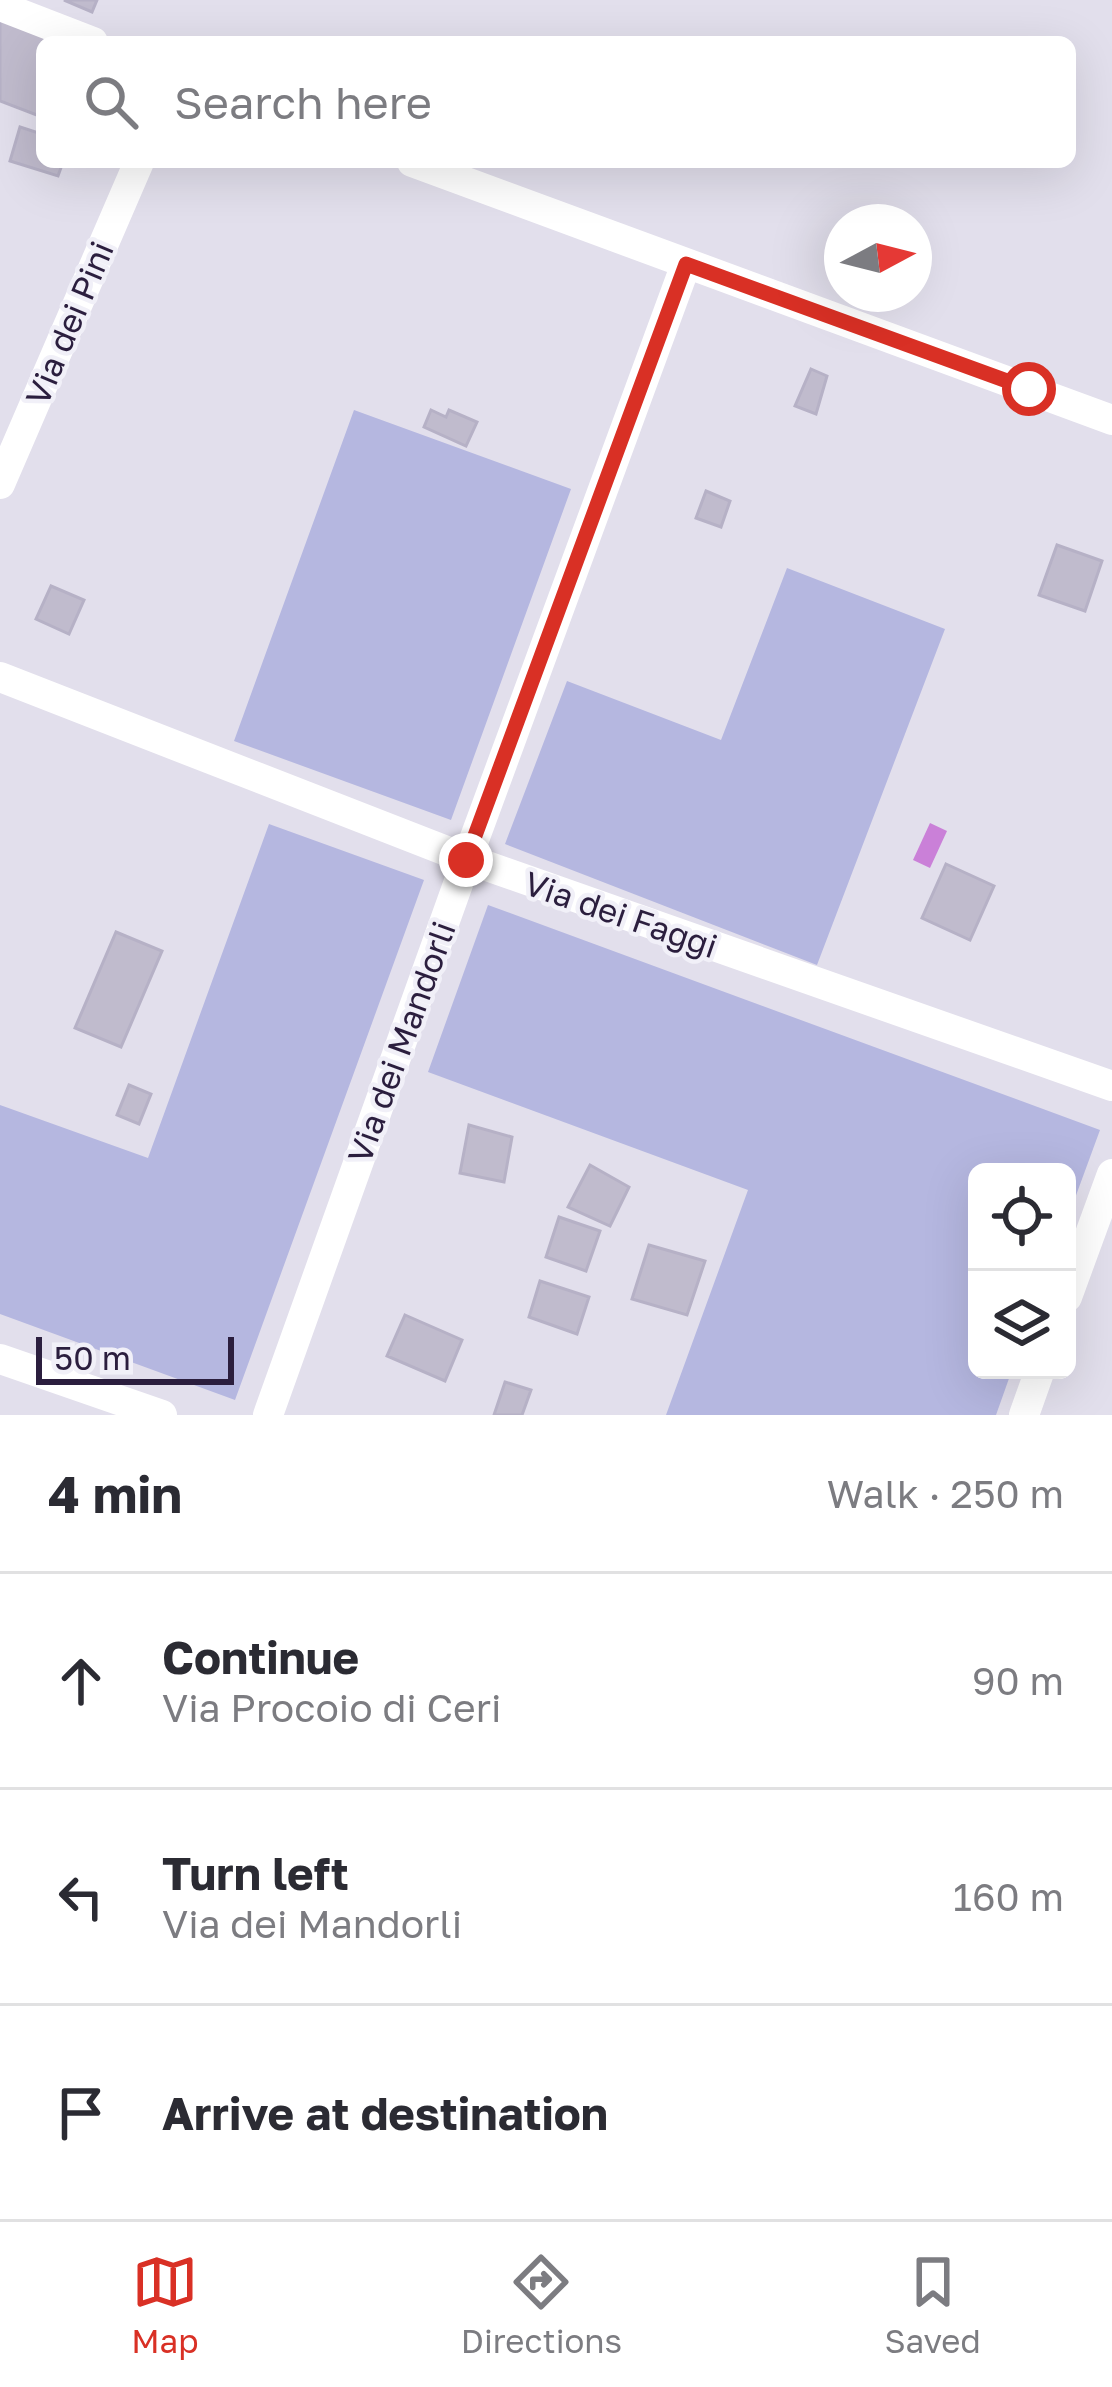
<!DOCTYPE html>
<html lang="en">
<head>
<meta charset="utf-8">
<style>
  body { margin:0; font-family:"Golos Text",sans-serif; background:#f2f2f3; color:#2b2b33 }
  .controls { position:absolute; right:36px; bottom:36px; display:grid; overflow:hidden; border-radius:18px; box-shadow:0 12px 48px #0002 }
  .controls button { width:108px; height:108px; display:grid; place-items:center; padding:0; border:0; border-bottom:3px solid #e1e1e2; background:#fff; color:#2b2b33; font:60px sans-serif }
  .compass { position:absolute; left:824px; top:204px; width:108px; height:108px; border-radius:50%; background:#fff; box-shadow:0 12px 48px #0002; rotate:83deg }
  .scale { position:absolute; left:36px; bottom:30px; width:198px; box-sizing:border-box; padding-left:12px; border:6px solid #2b1e3e; border-top:0; font-size:33px; line-height:42px; white-space:nowrap; color:#2b1e3e; -webkit-text-stroke:9px #f1f0f8; paint-order:stroke }
  .stop { position:absolute; width:36px; height:36px; margin:-27px; border:9px solid #d93025; border-radius:50%; background:#fff }
  .stop.end { background:#d93025; border-color:#fff; box-shadow:0 3px 12px #0008 }
  .list { margin:0; padding:0; list-style:none }
  h2 { display:flex; justify-content:space-between; align-items:center; height:156px; margin:0; padding:0 48px; font-size:51px }
  h2 small { font-size:39px; font-weight:400; color:#7c7c81 }
  .list li { display:grid; grid-template-columns:78px 1fr auto; gap:36px; align-items:center; box-sizing:border-box; height:216px; padding:0 48px; border-top:3px solid #e1e1e2 }
  .list b { display:block; font-size:45px; white-space:nowrap }
  .list p { margin:0; font-size:39px; white-space:nowrap; color:#7c7c81 }
  .list em { font-size:39px; font-style:normal; color:#7c7c81 }
  .icon { flex:none; width:66px; height:66px; fill:none; stroke:currentColor; stroke-width:2; stroke-linecap:round; stroke-linejoin:round }
  .map { position:relative; flex:none; width:1112px; height:1415px; overflow:hidden }
  .search { position:absolute; background:#fff; box-shadow:0 12px 48px #0002; left:36px; right:36px; top:36px; height:132px; display:flex; align-items:center; gap:30px; box-sizing:border-box; padding:0 42px; border-radius:18px; color:#7c7c81; font-size:45px }
  .sheet { height:804px; background:#fff }
  nav { display:flex; justify-content:space-around; align-items:center; box-sizing:border-box; height:168px; border-top:3px solid #e1e1e2; background:#fff; font-size:33px; color:#7c7c81 }
  nav a { display:grid; justify-items:center; gap:6px }
  nav .on { color:#d93025 }
  .map>svg:first-child { display:block }
  .green { fill:#b5b7e0 }
  .water { fill:#ca80d8 }
  .building { fill:#c0bbcd; stroke:#b6b1c6; stroke-width:3 }
  .lines { fill:none; stroke-linecap:round; stroke-linejoin:round }
  .minor { stroke:#fff; stroke-width:30 }
  .route { stroke:#d93025; stroke-width:15 }
  .labels { text-anchor:middle; dominant-baseline:central; stroke-width:9; stroke-linejoin:round; paint-order:stroke }
  .street-label { font-size:33px; fill:#2b1e3e; stroke:#f1f0f8 }
</style>
</head>
<body>
<div class="map">
<svg width="1112" height="1415" viewBox="0 0 1112 1415">
  <rect width="100%" height="100%" fill="#e2dfec"/>
  <path class="green" d="M354,410L571,489L451,820L234,741Z
    M787,568L945,629L817,965L505,844L567,681L721,740Z
    M269,824L424,880L235,1400L0,1314V1105L148,1158Z
    M488,905L1100,1130L1067,1220V1172H977V1370H1012L996,1415H666L748,1190L428,1072Z"/>
  <path class="water" d="M930,823L947,831L930,868L913,860Z"/>
  <path class="building" d="M64,0H97L92,12Z
    M0,12L77,42H42V117L0,101Z
    M20,127L42,134V162H63L58,176L10,161Z
    M811,369L827,376L816,414L795,406Z
    M431,410L446,417L449,410L477,422L466,446L424,427Z
    M706,491L730,501L721,527L696,518Z
    M1057,545L1102,561L1085,611L1039,595Z
    M51,586L84,600L69,634L36,619Z
    M946,864L994,886L970,940L922,918Z
    M116,932L162,951L121,1047L75,1028Z
    M129,1085L151,1094L139,1124L117,1115Z
    M469,1125L512,1137L504,1182L460,1173Z
    M590,1165L629,1187L610,1226L568,1207Z
    M559,1217L600,1231L586,1271L546,1257Z
    M649,1245L705,1261L687,1315L632,1299Z
    M540,1281L589,1297L577,1334L529,1317Z
    M405,1315L462,1340L445,1381L387,1356Z
    M505,1382L531,1390L522,1415H494Z"/>
  <g class="lines">
    <path class="minor" d="M0,6L93,42
      M412,162L1112,420
      M0,484L139,162
      M0,677L467,859L1112,1086
      M1067,1297L1112,1174
      M0,1359L162,1415
      M268,1415L467,859L686,264
      M1024,1415L1040,1370"/>
  </g>
  <g class="lines">
    <path class="route" d="M466,860L686,264L1029,389"/>
  </g>
  <g class="labels">
    <g class="street-label">
      <text transform="translate(69 323) rotate(-67)">Via dei Pini</text>
      <text transform="translate(621 914) rotate(19)">Via dei Faggi</text>
      <text transform="translate(401 1042) rotate(-70)">Via dei Mandorli</text>
    </g>
  </g>
</svg>
<div class="controls">
<button><svg class="icon" aria-label="locate" viewBox="0 0 24 24"><circle cx="12" cy="12" r="6"/><path d="M12 2v4M12 18v4M2 12h4M18 12h4"/></svg></button>
<button><svg class="icon" aria-label="layers" viewBox="0 0 24 24"><path d="M12 4l9 5-9 5-9-5zM3 14l9 5 9-5"/></svg></button>
</div>
<svg class="compass" viewBox="-18 -18 36 36"><path d="M0-13l5 13h-10z" fill="#e53935"/><path d="M0 13l5-13h-10z" fill="#7c7c81"/></svg>
<div class="scale">50 m</div>
<div class="stop" style="left:1029px;top:389px"></div>
<div class="stop end" style="left:466px;top:860px"></div>
<div class="search"><svg class="icon" aria-label="search" viewBox="0 0 24 24"><circle cx="10" cy="10" r="6"/><path d="M15 15l6 6"/></svg>Search here</div>
</div>
<section class="sheet">
<h2>4 min<small>Walk · 250 m</small></h2>
<ul class="list">
<li><svg class="icon" aria-label="ahead" viewBox="0 0 24 24"><path d="M12 20V5M6 11l6-6 6 6"/></svg><div><b>Continue</b><p>Via Procoio di Ceri</p></div><em>90 m</em></li>
<li><svg class="icon" aria-label="left" viewBox="0 0 24 24"><path d="M17 20v-9H6M10 6l-5 5 5 5"/></svg><div><b>Turn left</b><p>Via dei Mandorli</p></div><em>160 m</em></li>
<li><svg class="icon" aria-label="arrive" viewBox="0 0 24 24"><path d="M6 21V4h12l-3 4 3 4H6"/></svg><div><b>Arrive at destination</b></div></li>
</ul>
</section>
<nav>
<a class="on"><svg class="icon" aria-label="map" viewBox="0 0 24 24"><path d="M3 6l6-2 6 2 6-2v14l-6 2-6-2-6 2zM9 4v14M15 6v14"/></svg>Map</a>
<a><svg class="icon" aria-label="directions" viewBox="0 0 24 24"><path d="M12 3l9 9-9 9-9-9zM9 14v-3h6M13 9l2 2-2 2"/></svg>Directions</a>
<a><svg class="icon" aria-label="saved" viewBox="0 0 24 24"><path d="M7 4h10v16l-5-4-5 4z"/></svg>Saved</a>
</nav>
</body>
</html>
